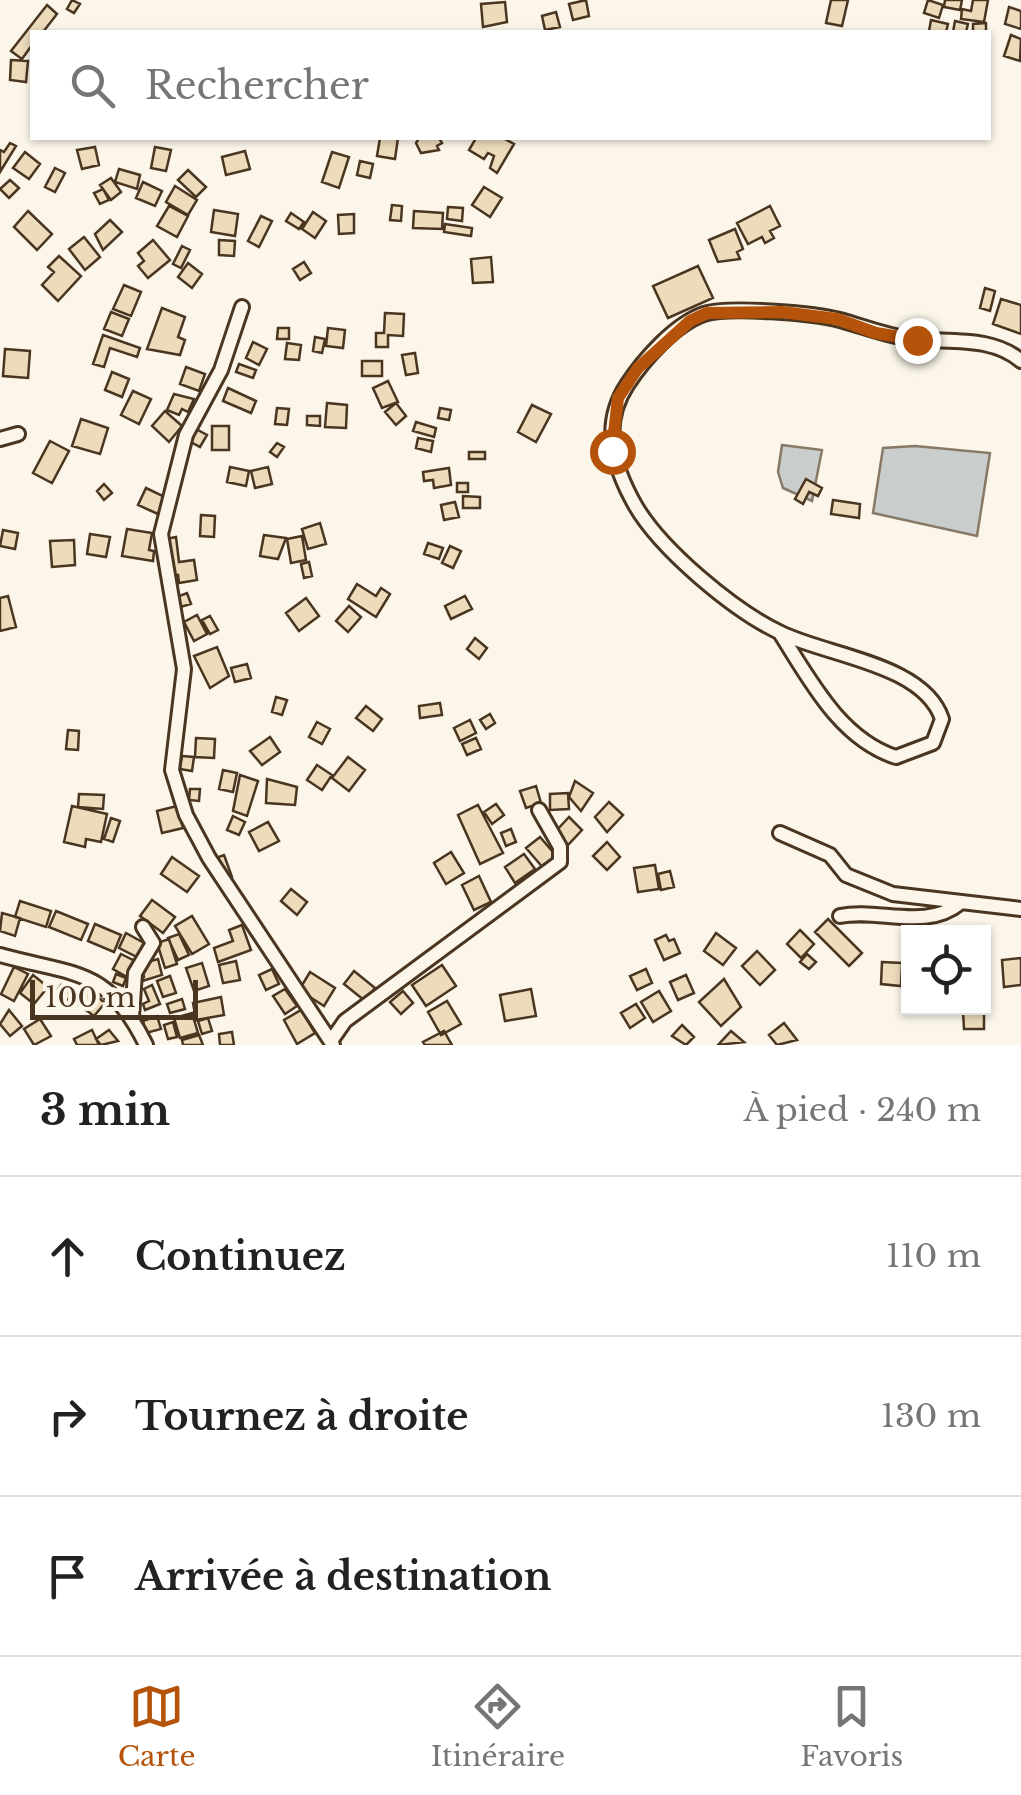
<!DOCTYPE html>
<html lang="fr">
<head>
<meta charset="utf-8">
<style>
  body { margin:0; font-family:"Libre Baskerville",serif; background:#f2f2f2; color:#222 }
  .controls { position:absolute; right:30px; bottom:30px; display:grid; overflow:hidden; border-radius:0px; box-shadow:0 2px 8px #0004 }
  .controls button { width:90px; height:90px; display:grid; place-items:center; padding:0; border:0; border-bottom:2px solid #e0e0e0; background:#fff; color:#222; font:50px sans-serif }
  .scale { position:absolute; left:30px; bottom:25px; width:168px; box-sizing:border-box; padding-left:10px; border:5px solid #4a3520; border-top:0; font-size:28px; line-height:35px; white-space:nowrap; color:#4a3520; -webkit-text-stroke:8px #fbf6e9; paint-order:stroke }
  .stop { position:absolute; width:30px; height:30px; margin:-22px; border:8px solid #b45309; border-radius:50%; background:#fff }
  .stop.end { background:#b45309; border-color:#fff; box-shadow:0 2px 10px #0008 }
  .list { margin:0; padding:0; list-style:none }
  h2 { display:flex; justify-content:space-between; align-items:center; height:130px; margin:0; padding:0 40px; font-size:42px }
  h2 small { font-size:32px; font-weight:400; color:#767676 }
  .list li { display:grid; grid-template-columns:65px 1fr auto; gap:30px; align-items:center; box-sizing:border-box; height:160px; padding:0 40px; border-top:2px solid #e0e0e0 }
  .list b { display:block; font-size:38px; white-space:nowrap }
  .list em { font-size:32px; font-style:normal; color:#767676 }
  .icon { flex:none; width:55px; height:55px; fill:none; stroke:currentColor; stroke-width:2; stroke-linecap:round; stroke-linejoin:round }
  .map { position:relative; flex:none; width:1021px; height:1045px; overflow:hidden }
  .search { position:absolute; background:#fff; box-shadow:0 2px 8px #0004; left:30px; right:30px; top:30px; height:110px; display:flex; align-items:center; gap:25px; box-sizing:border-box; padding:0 35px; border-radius:0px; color:#767676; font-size:38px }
  .sheet { height:610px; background:#fff }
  nav { display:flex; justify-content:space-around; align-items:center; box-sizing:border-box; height:140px; border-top:2px solid #e0e0e0; background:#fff; font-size:28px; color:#767676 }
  nav a { display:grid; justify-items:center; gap:5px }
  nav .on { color:#b45309 }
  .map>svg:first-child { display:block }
  .water { fill:#c9cecd; stroke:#887966; stroke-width:2.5 }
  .building { fill:#ecdcbc; stroke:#4a3520; stroke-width:2.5 }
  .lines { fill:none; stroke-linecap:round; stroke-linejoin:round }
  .minor-casing { stroke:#4a3520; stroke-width:18 }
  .minor { stroke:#fbf6e9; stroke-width:12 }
  .route { stroke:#b45309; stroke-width:12 }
</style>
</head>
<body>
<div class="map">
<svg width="1021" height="1045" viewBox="0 0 1021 1045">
  <rect width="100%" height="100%" fill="#fbf6e9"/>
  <path class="water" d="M782,445L822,450L812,501L783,488L778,472Z
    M915,446L990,453L977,536L873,513L883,448Z"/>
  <path class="building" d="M72,0L80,4L74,13L67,9Z
    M586,0L589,16L573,20L569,4Z
    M831,0H848L842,26L826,23Z
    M928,0L943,5L939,18L924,13Z
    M945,0H962L960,10L944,7Z
    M973,0H988L984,22L961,19L962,9L971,11Z
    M505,2L507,22L483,27L481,4Z
    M47,5L57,14L43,32H32V45L22,59L11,51Z
    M1009,7L1021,11V29L1005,24Z
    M556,12L560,27L545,30L542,16Z
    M931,20L948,24L946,32L929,31Z
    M955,21L968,24L966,32H953Z
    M986,23V32H973V24Z
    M1011,35L1021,39L1020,61L1004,56Z
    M11,60L28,61L26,82L10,80Z
    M380,138H398L395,159L377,156Z
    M419,138H439L442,143L437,146L439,150L421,153L416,143Z
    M476,138H503L514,144L497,173L490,168L494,156L488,153L484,159L469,150Z
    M10,143L16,146L0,172V150L4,152Z
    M95,147L99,165L82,169L77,150Z
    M155,147L171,150L166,171L151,168Z
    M245,151L250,169L226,175L222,157Z
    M25,152L40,164L29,179L13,168Z
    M332,152L349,157L339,188L322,182Z
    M360,161L373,164L370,178L357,175Z
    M55,168L65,173L55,192L45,187Z
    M119,169L140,175L137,189L115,182Z
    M188,170L206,187L196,197L178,180Z
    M111,178L121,192L111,200L100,185Z
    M10,180L19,188L9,198L0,189Z
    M143,182L162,191L155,206L136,198Z
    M175,186L197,200L188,215L166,202Z
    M484,187L502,198L490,217L472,205Z
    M103,189L109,200L100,204L94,193Z
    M392,205L402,206L401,221L390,220Z
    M169,206L188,216L177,237L157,226Z
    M770,206L780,226L770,231L774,238L765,243L762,237L748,244L737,223Z
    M448,207L463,208L462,221L447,219Z
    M214,210L238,214L235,236L211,232Z
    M28,211L52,234L37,250L14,227Z
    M414,211L443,213L442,229L413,228Z
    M313,212L326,221L315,238L302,229Z
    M291,213L304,222L299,229L286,221Z
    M354,214V233L339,234L338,215Z
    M261,216L272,221L259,247L248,241Z
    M110,220L122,232L103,250L95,234Z
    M445,224L472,228L471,236L444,232Z
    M735,229L743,249L737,252L740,259L718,262L709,240Z
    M84,237L100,257L85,270L69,249Z
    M153,240L170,260L148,278L138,266L144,261L138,253Z
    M219,240L235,241L234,256L219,255Z
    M182,246L190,250L181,268L173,264Z
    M59,256L81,276L58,301L42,285L54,272L48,267Z
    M491,257L493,282L473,283L471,259Z
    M304,262L311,273L300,280L293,269Z
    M188,263L202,274L192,288L178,277Z
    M698,266L713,298L668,318L653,286Z
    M124,285L141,292L131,316L113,309Z
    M985,288L995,291L990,311L980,308Z
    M1001,299L1021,305V334L993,324Z
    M162,308L185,317L178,337L185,340L180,355L147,349Z
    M111,312L129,319L122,336L104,329Z
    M385,313L404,314L403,336L388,335V347H376V333H384Z
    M278,328H289V339H277Z
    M328,328L345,330L343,348L326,346Z
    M103,335L140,348L137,357L110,348L104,367L93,364Z
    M315,337L325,339L322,353L313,351Z
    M253,342L267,349L259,365L246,358Z
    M287,343L301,345L299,360L285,359Z
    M5,349L30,351L28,378L3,376Z
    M415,353L418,373L406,375L402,355Z
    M362,361H382V376H362Z
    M239,364L256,370L253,378L236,372Z
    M186,367L205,374L199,391L180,384Z
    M112,372L129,379L122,397L105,390Z
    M388,381L398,402L382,408L373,388Z
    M228,388L256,401L251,413L223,401Z
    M133,391L151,399L139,424L121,415Z
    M174,394L194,399L188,412L182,409L179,415L167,410Z
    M327,403L347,405L346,428L325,427Z
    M396,403L406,416L396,425L385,412Z
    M532,405L551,414L536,442L518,432Z
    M277,408L289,409L287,425L275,424Z
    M440,408L451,410L449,420L438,418Z
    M165,411L182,426L169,442L152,426Z
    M307,416H320V426L307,425Z
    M81,419L108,428L100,454L72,446Z
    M416,422L436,428L434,437L413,431Z
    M212,426H229V450H212Z
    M196,429L207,435L200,447L189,441Z
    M418,438L433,441L431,452L416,448Z
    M50,441L69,451L52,483L33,473Z
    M277,443L284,447L277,457L270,452Z
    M469,452H485V459H469Z
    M230,467L249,471L246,486L227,482Z
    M268,467L272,484L255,488L251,471Z
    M449,468L451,485L434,488L433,480L424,481L423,472Z
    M806,479L822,488L818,496L809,492L803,504L795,499Z
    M457,483H468V492H457Z
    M104,484L112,493L104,500L97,491Z
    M146,488L165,497L158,514L138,505Z
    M463,496L480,497V508H463Z
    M833,500L860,504L859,518L831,514Z
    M455,502L459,517L444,520L441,505Z
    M201,515L215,516L214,537L200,536Z
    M320,523L326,544L308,549L302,529Z
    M127,529L152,533L149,550L154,551L153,561L122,556Z
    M3,530L18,533L15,549L0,546Z
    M90,534L110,537L106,557L87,554Z
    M264,535L286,538L278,559L260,556Z
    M302,536L306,560L291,563L287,539Z
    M176,537L179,562L194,560L197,580L179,583L178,575L171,576L166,539Z
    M74,540L75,565L52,567L50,541Z
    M428,543L443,548L439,559L424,554Z
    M450,546L461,551L453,568L442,563Z
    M309,562L312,576L304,578L301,564Z
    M357,584L376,596L381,588L390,594L376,617L348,599Z
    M187,593L191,604L177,608L174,598Z
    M8,596L16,627L0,631V598Z
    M465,596L472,609L451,619L445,606Z
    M306,598L319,616L299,631L286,613Z
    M349,606L361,617L348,632L336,621Z
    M197,615L207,634L194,641L184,622Z
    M210,616L218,630L210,634L202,620Z
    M475,638L487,648L479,659L467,649Z
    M217,647L229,676L210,688L194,656Z
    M247,664L251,678L235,682L231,668Z
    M276,697L287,700L282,715L272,712Z
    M440,703L442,715L420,718L419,706Z
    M366,706L382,719L373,731L356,718Z
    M490,714L495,723L486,729L480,720Z
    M470,720L476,733L460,741L454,728Z
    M317,722L330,729L322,744L309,737Z
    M68,730L79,731L78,750L66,749Z
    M270,737L280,752L262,765L250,751Z
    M196,738L215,739L214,758L195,757Z
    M476,738L481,749L467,755L462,744Z
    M182,756L194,757L192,771L180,769Z
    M348,757L365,770L349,791L332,778Z
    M317,765L332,775L322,790L307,780Z
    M223,770L237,773L233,792L219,789Z
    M240,775L258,781L247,816L233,811Z
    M267,779L297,787L295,805L266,803Z
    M575,781L593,793L581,811L569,797Z
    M536,786L541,803L526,808L520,791Z
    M190,789H200L199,801L189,800Z
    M568,793L569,809L550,810V794Z
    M79,794L104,795L103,809L78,807Z
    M609,802L623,815L607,832L595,817Z
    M496,804L504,815L492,824L484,812Z
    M478,805L503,853L480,864L458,815Z
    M72,806L107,814L101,842L86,839L85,847L64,842Z
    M177,806L183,828L162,833L157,811Z
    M233,816L245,822L239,835L227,830Z
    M569,817L582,830L567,846L556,831Z
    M111,818L120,821L113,842L104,839Z
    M268,822L279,841L259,851L249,832Z
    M511,829L516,842L506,846L501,833Z
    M540,837L558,858L545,870L526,848Z
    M607,842L620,857L607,870L593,856Z
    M451,852L464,873L446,884L434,863Z
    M524,854L535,869L515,883L505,867Z
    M224,855L232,877L224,880L216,858Z
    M172,857L199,876L187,892L161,874Z
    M655,865L659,889L638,892L634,868Z
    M670,871L674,887L661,890L658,874Z
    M479,876L491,902L474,910L462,885Z
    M291,889L307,902L297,915L281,901Z
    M152,900L175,917L163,933L140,916Z
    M20,901L51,911L46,927L15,917Z
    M56,911L88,924L81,940L49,927Z
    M2,913L20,918L15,936L0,931Z
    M192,916L209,944L192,954L175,926Z
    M828,919L862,953L849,966L815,932Z
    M95,924L121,935L114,952L88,941Z
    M242,925L251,950L218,962L214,948L233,941L229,930Z
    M800,930L814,944L801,958L787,944Z
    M126,933L144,943L137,957L119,948Z
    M716,933L736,948L723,965L704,951Z
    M179,934L189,955L178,960L168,938Z
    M666,935L669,941L674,939L680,953L664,960L655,940Z
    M169,939L177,964L165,968L157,943Z
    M757,951L775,970L760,985L742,966Z
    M121,954L135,961L127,977L113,969Z
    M807,954L816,962L809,969L800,962Z
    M1021,958V985L1004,987L1002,960Z
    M158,959L162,975L139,982L144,977L140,964Z
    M236,961L240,980L223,983L219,965Z
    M882,962L902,963L901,986L881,984Z
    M202,963L209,986L194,991L186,968Z
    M442,965L456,986L426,1006L412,985Z
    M14,967L28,974L14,1001L1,994Z
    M272,969L279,984L266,990L259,975Z
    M646,969L652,983L637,990L630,976Z
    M354,971L375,988L365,1001L344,984Z
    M310,972L335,988L324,1006L299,990Z
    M116,974L126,978L123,986L113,982Z
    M33,975L48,987L34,1004L20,993Z
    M686,975L694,993L678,1000L670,982Z
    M170,976L176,993L163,997L157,981Z
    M724,979L741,1007L721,1026L699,1002Z
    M61,985L72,995L64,1004L53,995Z
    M152,985L160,1004L145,1010L143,1004L149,1001L144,989Z
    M85,987L105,1003L94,1016L74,1001Z
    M285,989L297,1006L285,1014L273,996Z
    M531,989L536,1016L505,1021L500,995Z
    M403,991L413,1003L401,1014L390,1002Z
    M659,991L671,1011L653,1022L641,1002Z
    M221,997L224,1015L196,1020L193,1003Z
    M182,999L185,1009L170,1013L167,1004Z
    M447,1001L461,1024L441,1035L428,1012Z
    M636,1004L645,1018L630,1028L621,1013Z
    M9,1010L22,1026L10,1036L0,1024Z
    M301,1010L315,1033L297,1044L284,1020Z
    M984,1010V1029H964L963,1011Z
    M192,1013L198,1033L180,1038L174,1018Z
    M157,1016L161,1029L146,1033L143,1021Z
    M208,1018L212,1031L202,1034L198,1021Z
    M40,1019L51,1036L34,1045L24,1029Z
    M173,1022L177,1037L168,1039L164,1025Z
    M784,1023L797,1040L777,1045L769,1035Z
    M682,1025L694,1037L686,1045L672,1036Z
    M92,1030L99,1045H77L74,1039Z
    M109,1030L118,1041L101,1045L96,1039Z
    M444,1031L452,1045H425L423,1042Z
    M731,1031L744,1042L718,1045Z
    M232,1032L234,1045H220L219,1034Z
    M199,1035L203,1045H183L182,1040Z"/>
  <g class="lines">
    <defs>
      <path id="minor" d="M242,307L221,370L186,435L161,534L184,669L172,770L186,815L209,858L333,1045
        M0,439L18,434
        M780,633C810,680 840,739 896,757L933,743L942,719C924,664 828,656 781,633C734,611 661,550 635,505C613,466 601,425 627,385C644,359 675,324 704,314C729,306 813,313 840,320C862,326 882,334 905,338C944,344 990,334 1021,361
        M830,855L780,833L830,855L846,875L893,894L1021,909
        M840,916C878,908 926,931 960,903
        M0,955C76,976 108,967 146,1045
        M132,1017L135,973L153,943L143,927
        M331,1041L345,1021L560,862V847L539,810"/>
    </defs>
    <use href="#minor" class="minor-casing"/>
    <use href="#minor" class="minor"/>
  </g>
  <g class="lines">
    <path class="route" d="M612,451L618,398L638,368L690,321L707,313L782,312L837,319L876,333L917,340"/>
  </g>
</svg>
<div class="controls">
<button><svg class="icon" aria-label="locate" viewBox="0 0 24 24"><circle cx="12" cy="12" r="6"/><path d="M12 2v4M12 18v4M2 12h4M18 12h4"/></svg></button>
</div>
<div class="scale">100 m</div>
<div class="stop" style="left:612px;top:451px"></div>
<div class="stop end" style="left:917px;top:340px"></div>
<div class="search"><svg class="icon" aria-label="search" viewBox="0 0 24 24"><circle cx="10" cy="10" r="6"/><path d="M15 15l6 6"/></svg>Rechercher</div>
</div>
<section class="sheet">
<h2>3 min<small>À pied · 240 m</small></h2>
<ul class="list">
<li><svg class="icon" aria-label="ahead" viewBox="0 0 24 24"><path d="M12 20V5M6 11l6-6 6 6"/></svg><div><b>Continuez</b></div><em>110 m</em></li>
<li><svg class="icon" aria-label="right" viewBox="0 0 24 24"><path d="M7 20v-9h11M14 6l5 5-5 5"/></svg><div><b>Tournez à droite</b></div><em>130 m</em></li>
<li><svg class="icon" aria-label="arrive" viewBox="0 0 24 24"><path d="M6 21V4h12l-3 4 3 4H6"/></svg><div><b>Arrivée à destination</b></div></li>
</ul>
</section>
<nav>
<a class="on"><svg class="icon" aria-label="map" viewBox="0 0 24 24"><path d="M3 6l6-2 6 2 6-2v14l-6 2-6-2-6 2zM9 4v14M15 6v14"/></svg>Carte</a>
<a><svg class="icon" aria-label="directions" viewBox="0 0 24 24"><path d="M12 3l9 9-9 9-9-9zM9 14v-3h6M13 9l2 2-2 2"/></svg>Itinéraire</a>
<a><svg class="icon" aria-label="saved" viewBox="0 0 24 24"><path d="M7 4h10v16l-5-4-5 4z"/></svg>Favoris</a>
</nav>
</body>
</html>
